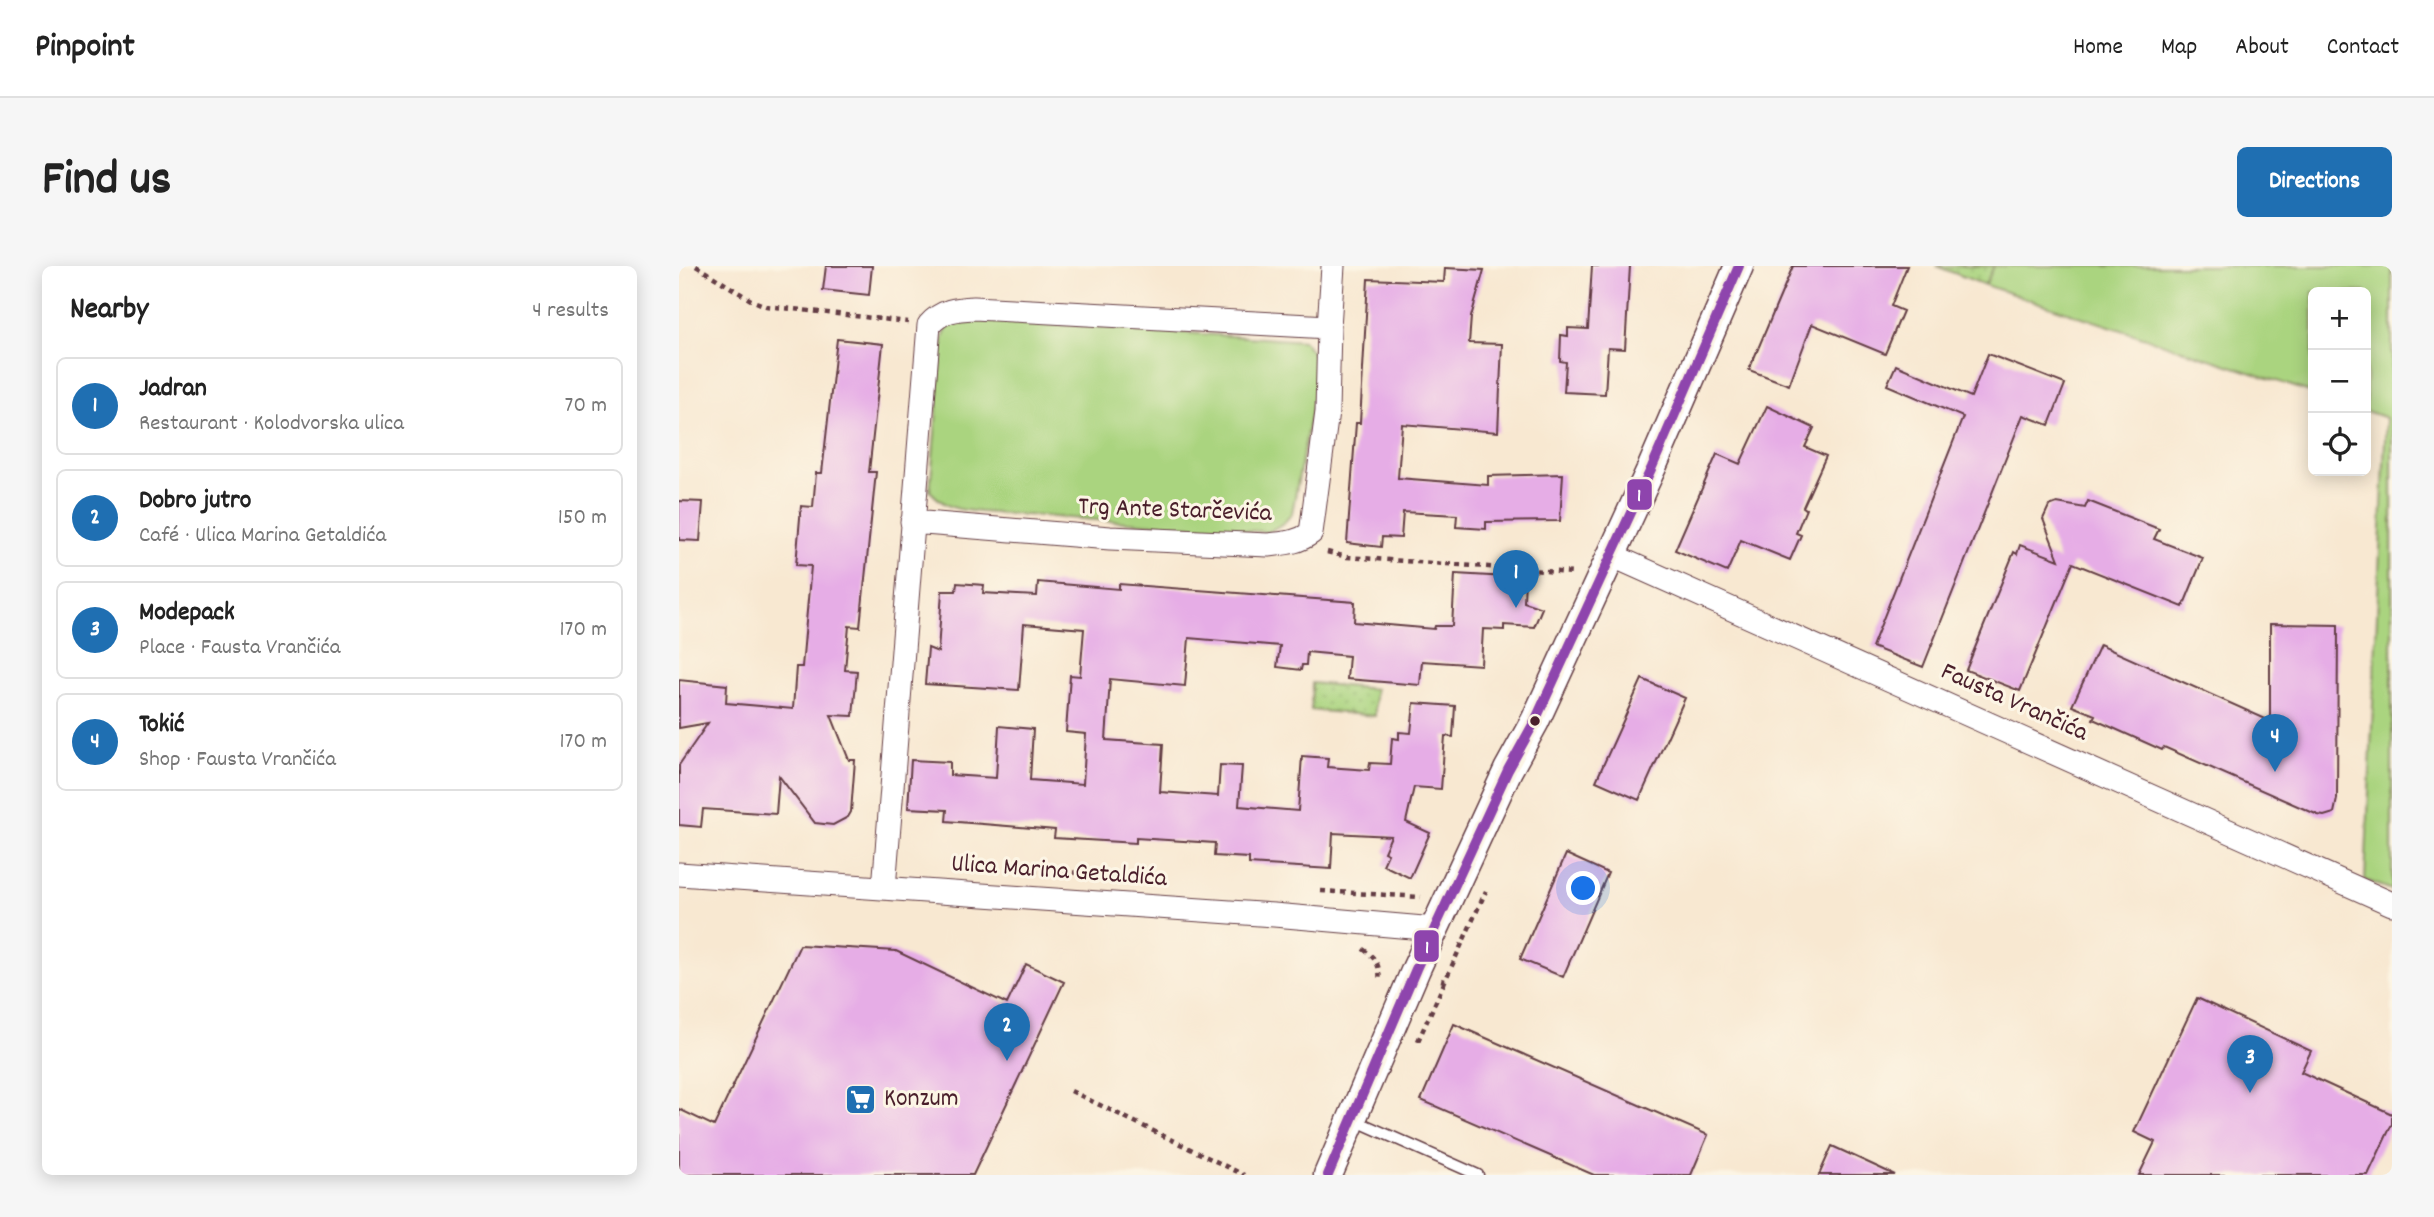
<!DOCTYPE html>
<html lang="en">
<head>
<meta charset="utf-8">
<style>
  body { margin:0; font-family:Dekko,sans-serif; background:#f6f6f6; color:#222 }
  .controls { position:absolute; right:21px; top:21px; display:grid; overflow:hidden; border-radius:10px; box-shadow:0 4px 18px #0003 }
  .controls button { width:63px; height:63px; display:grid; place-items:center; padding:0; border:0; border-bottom:2px solid #e0e0e0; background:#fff; color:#222; font:35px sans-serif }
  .you { position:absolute; left:905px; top:623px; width:24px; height:24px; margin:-18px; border:5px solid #fff; border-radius:50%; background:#1a73e8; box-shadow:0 0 0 10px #1a73e833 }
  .badge { display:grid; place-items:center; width:46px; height:46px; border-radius:50%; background:#1f6fb2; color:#fff; font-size:23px; font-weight:700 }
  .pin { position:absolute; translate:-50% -58px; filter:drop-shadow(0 2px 4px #0008) }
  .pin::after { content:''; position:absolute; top:37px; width:24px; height:21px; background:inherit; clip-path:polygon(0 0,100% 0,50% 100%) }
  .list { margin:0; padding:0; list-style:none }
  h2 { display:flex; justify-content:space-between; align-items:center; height:91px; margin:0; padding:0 28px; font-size:30px }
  h2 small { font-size:23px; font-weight:400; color:#767676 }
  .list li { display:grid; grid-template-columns:46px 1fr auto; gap:21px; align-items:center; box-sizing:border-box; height:98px; margin:0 14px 14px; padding:0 14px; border:2px solid #e0e0e0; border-radius:10px }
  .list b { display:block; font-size:26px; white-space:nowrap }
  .list p { margin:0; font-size:23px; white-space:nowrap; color:#767676 }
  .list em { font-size:23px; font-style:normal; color:#767676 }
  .icon { flex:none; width:38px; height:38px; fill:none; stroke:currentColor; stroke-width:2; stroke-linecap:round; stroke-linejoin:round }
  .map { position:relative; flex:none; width:1713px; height:909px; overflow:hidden; border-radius:10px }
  header { display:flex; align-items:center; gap:42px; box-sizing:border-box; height:98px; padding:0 35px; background:#fff; border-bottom:2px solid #e0e0e0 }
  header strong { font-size:33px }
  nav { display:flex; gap:38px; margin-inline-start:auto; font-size:24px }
  .intro { display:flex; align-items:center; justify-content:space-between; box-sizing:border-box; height:168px; padding:0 42px }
  h1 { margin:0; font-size:49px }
  .button { padding:18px 32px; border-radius:10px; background:#1f6fb2; color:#fff; font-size:24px; font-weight:700 }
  main { display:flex; gap:42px; padding:0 42px }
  aside { flex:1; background:#fff; border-radius:10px; box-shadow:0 4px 18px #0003 }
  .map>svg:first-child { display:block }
  .grass { fill:#aad47f; stroke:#7a7a55; stroke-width:2 }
  .garden { fill:url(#garden-dots); stroke:#7a7a55; stroke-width:2 }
  .building { fill:#e6ade6 }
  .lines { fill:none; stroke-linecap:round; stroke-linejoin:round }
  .service-casing { stroke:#643d44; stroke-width:13 }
  .minor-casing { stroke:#643d44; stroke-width:25 }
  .tertiary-casing { stroke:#643d44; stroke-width:31 }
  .path { stroke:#643d44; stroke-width:4.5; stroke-dasharray:5 5; stroke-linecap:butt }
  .service { stroke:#fff; stroke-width:10 }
  .minor { stroke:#fff; stroke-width:23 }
  .tertiary { stroke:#fff; stroke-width:28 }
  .bus-1-casing { stroke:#fcf5e5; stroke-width:16 }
  .bus-1 { stroke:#8e44ad; stroke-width:10 }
  .bus-dot { fill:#4a1f2b; stroke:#fcf5e5; stroke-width:2.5 }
  .labels { text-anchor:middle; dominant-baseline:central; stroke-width:6; stroke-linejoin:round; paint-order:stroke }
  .street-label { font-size:26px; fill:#4a1f2b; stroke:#fcf5e5 }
  .poi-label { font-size:26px; fill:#4a1f2b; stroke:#fcf5e5; text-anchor:start }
  .line-badge { stroke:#fcf5e5; stroke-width:2.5 }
  .badge-label { font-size:19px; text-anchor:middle; font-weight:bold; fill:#fff }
</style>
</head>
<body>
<header>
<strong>Pinpoint</strong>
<nav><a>Home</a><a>Map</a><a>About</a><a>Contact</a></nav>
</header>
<div class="intro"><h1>Find us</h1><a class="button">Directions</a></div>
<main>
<aside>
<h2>Nearby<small>4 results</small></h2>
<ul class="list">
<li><span class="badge">1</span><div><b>Jadran</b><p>Restaurant · Kolodvorska ulica</p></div><em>70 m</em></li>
<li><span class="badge">2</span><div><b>Dobro jutro</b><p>Café · Ulica Marina Getaldića</p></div><em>150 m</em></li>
<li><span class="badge">3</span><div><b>Modepack</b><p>Place · Fausta Vrančića</p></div><em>170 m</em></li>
<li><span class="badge">4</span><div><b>Tokić</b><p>Shop · Fausta Vrančića</p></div><em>170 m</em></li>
</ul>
</aside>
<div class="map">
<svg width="1713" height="909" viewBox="0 0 1713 909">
  <defs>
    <pattern id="garden-dots" width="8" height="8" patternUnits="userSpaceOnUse" patternTransform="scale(1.75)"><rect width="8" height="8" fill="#aad47f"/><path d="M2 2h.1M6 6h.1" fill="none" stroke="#94b66e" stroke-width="1.8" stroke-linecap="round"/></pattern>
  </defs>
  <rect width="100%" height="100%" fill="#fcf5e5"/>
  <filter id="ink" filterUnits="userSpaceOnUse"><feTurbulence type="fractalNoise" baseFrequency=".0143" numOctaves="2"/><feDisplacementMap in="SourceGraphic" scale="14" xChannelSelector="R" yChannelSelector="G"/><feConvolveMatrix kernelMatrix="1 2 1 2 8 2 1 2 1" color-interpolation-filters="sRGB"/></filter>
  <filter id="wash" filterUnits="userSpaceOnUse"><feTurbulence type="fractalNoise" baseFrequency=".00686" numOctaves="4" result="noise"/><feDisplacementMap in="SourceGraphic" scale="28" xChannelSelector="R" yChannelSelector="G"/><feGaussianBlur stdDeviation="1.57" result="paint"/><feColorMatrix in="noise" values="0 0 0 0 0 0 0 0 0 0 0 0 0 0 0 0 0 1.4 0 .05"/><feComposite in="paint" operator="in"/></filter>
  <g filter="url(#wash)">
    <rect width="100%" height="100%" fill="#f8e8d1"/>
    <path class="grass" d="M1315,0H1713V624L1686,614L1707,152L1687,145V26H1634V127L1306,19Z
      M290,52L625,75L636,90L638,113L613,247L605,257L589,266L302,246C278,243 269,244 251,225L264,73C267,58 276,56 290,52Z"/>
    <path class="garden" d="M1257,0H1315L1306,19Z
      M633,417L696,423V450L632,444Z"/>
    <g id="blocks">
      <path class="building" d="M147,0H193L190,29L144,24Z
        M913,0H951L946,83L929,82L926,128L885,126L887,96L881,95L882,69L889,70V62L909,63Z
        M1114,0H1228L1212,40L1224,45L1206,88L1133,58L1110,119L1070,104Z
        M766,2L805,4L792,51L790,77L823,78L819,166L723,158L719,212L809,219V210L884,208L881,255L807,256V263L777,261L778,249L724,246L722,272L703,271L702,281L668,277L677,157H681L689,13L765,16Z
        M158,73L204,78L190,206H197L181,361L170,360L166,404L178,405L174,450L152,449L170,494H176L172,546L169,551L154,559L136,557L100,510L97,548L24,543L22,561L0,559V499L29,457L0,462V414L48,419L47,437L114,443L117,401H123L132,300L117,299L122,240L134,241L137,207H143Z
        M1309,88L1386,118L1370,159L1344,149L1244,401L1193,381L1284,151L1208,119L1217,99L1292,131Z
        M1088,140L1135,162L1126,181L1147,190L1124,241L1127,243L1117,267L1122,269L1111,294L1062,274L1048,306L996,284L1038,188L1061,198Z
        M0,235L24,236L21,275L0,274Z
        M1409,235L1480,263L1475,273L1524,292L1504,341L1394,297L1341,425L1287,404L1335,286L1338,288L1341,279L1380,294L1364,253L1370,240L1378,237L1406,242Z
        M776,308L846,312L845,336L863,342L855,361L825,359V364L804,363L802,399L743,395L741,419L668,413L670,390L628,386L627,399H623L622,404L598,401L601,380L510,372L506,420L431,413L427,474L484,478L481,526L539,530L541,499L563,500L560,540L619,545L623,490L649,492L648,501L690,504L691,497L711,498L713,472L720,473V466L732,467L735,437L776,440L774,471L766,470L762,523L735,521L727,556L751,567L731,612L704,599L709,588L705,586L712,570L654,567L652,603L570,598V592L535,590L536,577L457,572V577L375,572L376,564L267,555L268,544L229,542L232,494L271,496V509L317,512L320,460L354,463L351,514L404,518L407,468L387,466L391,409L401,410L405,363L345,358L340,424L246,418L249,382L259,386L263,325H277L278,317L305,319L304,327L358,330L359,316L440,323V318L676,336L675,356L755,363L756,360H773Z
        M1591,358L1659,359L1658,533L1655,547L1645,550L1639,549L1485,481L1483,484L1414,453L1416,449L1393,440L1421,379L1591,455Z
        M963,413L1006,432L960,534L917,515Z
        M887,588L929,607L884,711L841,693Z
        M121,679L217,685L328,738L347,698L385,716L294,909H0V843L35,860Z
        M1518,732L1632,785L1622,806L1713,848V858L1689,909H1460L1476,876L1455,866Z
        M775,758L1029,869L1012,909H915L742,834Z
        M1153,880L1216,909H1140Z"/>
    </g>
  </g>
  <g filter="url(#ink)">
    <use href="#blocks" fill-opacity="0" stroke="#643d44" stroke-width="2"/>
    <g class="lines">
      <defs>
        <path id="service" d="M673,853L799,909"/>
        <path id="minor" d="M650,61L654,0
          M932,289L1713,638
          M0,608L595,649L756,663
          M205,622L250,59C263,44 277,43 295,42L650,61L648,146L632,267C618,277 605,277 589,279L431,272L233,256"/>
        <path id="tertiary" d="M649,909L737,703L829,504L856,455L973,201L1060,0"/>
      </defs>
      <use href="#service" class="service-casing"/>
      <use href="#minor" class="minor-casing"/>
      <use href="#tertiary" class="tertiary-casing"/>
      <path class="path" d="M17,0L72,34L87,40L229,56
        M648,286L668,291L894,307
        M354,605L404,607L403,611
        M404,607L483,613
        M642,625L742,631
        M684,683C697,692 702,700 700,716
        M762,714L766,715L807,625
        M739,775L766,715
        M392,825L565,909"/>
      <use href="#service" class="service"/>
      <use href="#minor" class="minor"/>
      <use href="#tertiary" class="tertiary"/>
      <defs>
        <path id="bus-1" d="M649,909L737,703L829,504L856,455L973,201L1060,0"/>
      </defs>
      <use href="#bus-1" class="bus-1-casing"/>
      <use href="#bus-1" class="bus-1"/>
    </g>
  </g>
  <defs>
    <symbol id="supermarket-square" viewBox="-11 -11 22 22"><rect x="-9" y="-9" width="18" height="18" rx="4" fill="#1f6fb2" stroke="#fcf5e5"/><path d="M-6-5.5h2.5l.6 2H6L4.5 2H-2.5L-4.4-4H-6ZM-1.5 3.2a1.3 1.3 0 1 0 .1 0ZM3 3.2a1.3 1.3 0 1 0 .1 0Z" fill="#fff"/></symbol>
  </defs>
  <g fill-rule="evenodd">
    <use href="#supermarket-square" x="164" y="816" width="35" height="35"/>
  </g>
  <circle class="bus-dot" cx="856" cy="455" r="6"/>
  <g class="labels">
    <g class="street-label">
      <text transform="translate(496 245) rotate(2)">Trg Ante Starčevića</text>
      <text transform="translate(1335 437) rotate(24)">Fausta Vrančića</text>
      <text transform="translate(380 606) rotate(4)">Ulica Marina Getaldića</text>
    </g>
    <g class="poi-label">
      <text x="205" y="833">Konzum</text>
    </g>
  </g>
  <g class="line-badge">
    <rect x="947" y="212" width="27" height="33" rx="7" fill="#8e44ad"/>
    <rect x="734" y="663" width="27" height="34" rx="7" fill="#8e44ad"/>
  </g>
  <g class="badge-label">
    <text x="960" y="235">1</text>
    <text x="748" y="687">1</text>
  </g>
</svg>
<div class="controls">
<button>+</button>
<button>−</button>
<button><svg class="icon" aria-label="locate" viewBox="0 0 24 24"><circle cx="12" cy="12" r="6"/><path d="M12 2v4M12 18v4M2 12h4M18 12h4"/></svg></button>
</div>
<div class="you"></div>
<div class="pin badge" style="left:837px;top:342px">1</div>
<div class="pin badge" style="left:328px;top:795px">2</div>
<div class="pin badge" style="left:1571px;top:827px">3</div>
<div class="pin badge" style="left:1596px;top:506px">4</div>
</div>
</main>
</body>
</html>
